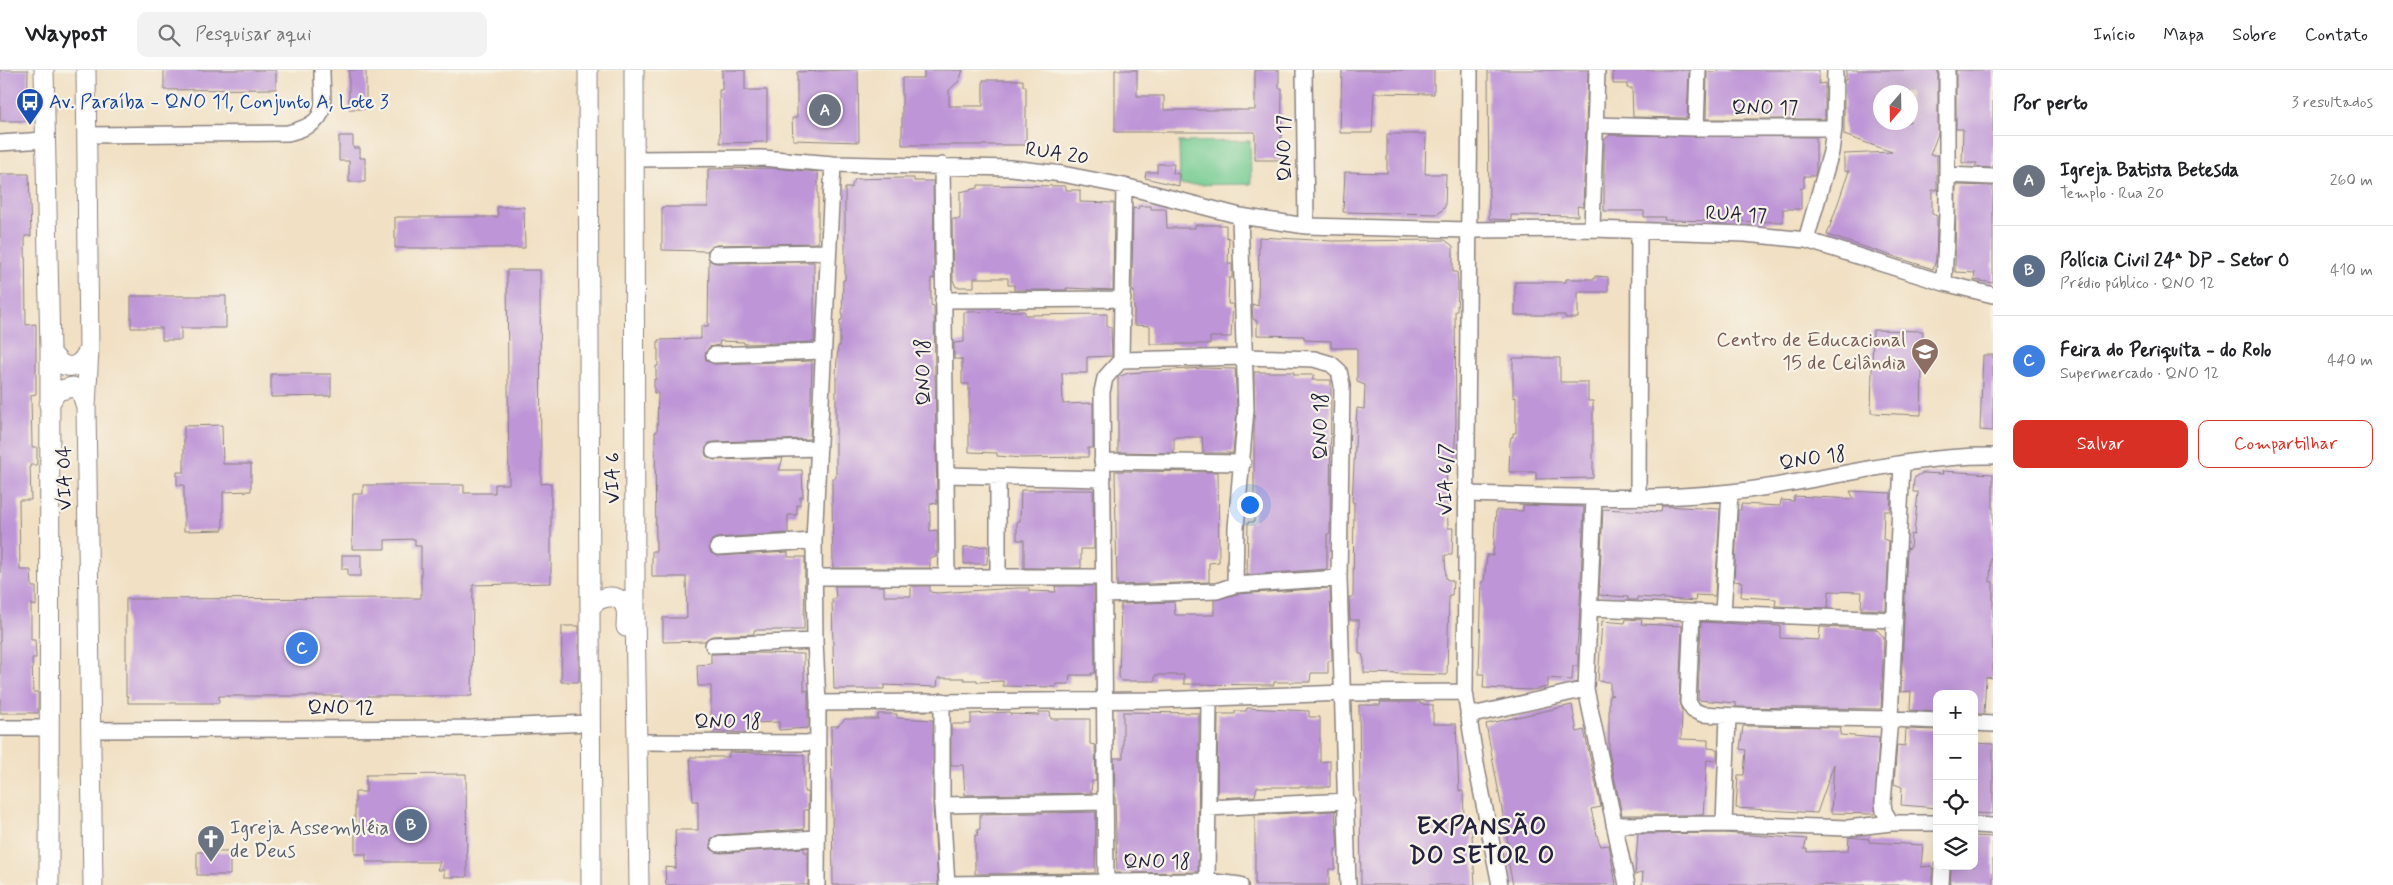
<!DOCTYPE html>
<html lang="pt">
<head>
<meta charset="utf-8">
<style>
  body { margin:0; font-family:Mynerve,sans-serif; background:#f2f2f2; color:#202124 }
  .controls { position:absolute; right:15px; bottom:15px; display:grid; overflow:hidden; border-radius:10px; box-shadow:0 5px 20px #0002 }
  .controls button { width:45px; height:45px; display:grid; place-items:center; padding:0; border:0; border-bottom:1px solid #e0e0e0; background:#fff; color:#202124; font:25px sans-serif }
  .compass { position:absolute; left:1873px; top:15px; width:45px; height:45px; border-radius:50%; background:#fff; box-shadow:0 5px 20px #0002; rotate:200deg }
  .you { position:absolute; left:1249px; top:434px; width:18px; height:18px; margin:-12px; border:4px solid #fff; border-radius:50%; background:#1a73e8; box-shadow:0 0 0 8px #1a73e833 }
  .badge { display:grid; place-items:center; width:32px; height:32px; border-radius:50%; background:#d93025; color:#fff; font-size:16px; font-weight:700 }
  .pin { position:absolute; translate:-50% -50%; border:2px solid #fff; box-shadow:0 1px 5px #0006 }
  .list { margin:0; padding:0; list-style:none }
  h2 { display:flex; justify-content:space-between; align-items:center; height:65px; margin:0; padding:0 20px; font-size:21px }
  h2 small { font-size:16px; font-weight:400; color:#757577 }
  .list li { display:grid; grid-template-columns:32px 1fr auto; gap:15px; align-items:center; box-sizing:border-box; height:90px; padding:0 20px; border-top:1px solid #e0e0e0 }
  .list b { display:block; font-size:19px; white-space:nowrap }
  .list p { margin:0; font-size:16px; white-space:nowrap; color:#757577 }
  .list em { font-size:16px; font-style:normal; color:#757577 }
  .actions { display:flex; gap:10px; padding:15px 20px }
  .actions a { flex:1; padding:11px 0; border:1px solid #d93025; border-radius:10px; text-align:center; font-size:18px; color:#d93025 }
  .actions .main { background:#d93025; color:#fff }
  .icon { flex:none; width:28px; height:28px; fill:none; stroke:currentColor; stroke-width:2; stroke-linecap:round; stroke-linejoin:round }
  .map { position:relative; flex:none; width:1993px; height:815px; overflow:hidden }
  header { display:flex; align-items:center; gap:30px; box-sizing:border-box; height:70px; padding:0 25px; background:#fff; border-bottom:1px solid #e0e0e0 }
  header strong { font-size:24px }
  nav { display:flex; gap:28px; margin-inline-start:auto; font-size:18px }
  .search { width:350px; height:45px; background:#f2f2f2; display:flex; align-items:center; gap:12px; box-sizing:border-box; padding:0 18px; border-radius:10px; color:#757577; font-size:19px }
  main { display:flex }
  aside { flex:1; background:#fff }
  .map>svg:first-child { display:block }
  .green { fill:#73cb90; stroke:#4a7666 }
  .building { fill:#be95d7; fill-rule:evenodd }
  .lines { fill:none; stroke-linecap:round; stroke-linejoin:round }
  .minor-casing { stroke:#8a817f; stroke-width:18 }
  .major-casing { stroke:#8a817f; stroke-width:21 }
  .minor { stroke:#fff; stroke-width:15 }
  .major { stroke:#fff; stroke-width:19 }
  .labels { text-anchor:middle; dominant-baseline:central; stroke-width:4.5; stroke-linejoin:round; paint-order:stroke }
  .transit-label { font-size:20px; fill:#164399; stroke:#f7f3e8; text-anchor:start }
  .street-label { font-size:20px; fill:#22223b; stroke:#f7f3e8 }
  .education-label { font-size:20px; fill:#785e54; stroke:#f7f3e8; text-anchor:end }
  .worship-label { font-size:20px; fill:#5b616d; stroke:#f7f3e8; text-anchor:start }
  .district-label { font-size:25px; font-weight:bold; letter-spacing:1px; fill:#22223b; stroke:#f7f3e8 }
</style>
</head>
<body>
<header>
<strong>Waypost</strong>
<div class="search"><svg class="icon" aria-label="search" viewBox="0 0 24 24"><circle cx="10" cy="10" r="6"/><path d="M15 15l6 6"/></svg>Pesquisar aqui</div>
<nav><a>Início</a><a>Mapa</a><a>Sobre</a><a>Contato</a></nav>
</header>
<main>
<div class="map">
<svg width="1993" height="815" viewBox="0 0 1993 815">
  <rect width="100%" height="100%" fill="#f7f3e8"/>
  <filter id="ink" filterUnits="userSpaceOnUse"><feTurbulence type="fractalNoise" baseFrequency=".02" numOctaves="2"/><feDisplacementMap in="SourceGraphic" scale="10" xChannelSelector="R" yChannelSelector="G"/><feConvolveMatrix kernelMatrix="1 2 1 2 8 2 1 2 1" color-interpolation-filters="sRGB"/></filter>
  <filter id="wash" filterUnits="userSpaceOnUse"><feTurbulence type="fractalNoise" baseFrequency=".0096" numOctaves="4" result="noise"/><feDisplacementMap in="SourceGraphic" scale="20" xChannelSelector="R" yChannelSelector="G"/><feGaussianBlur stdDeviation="1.12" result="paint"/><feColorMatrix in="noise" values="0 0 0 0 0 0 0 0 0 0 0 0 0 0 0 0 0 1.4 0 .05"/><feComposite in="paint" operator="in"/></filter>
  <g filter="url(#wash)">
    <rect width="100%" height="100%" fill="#f1e0c3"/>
    <path class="green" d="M1250,71L1251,114L1180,115L1179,72Z"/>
    <g id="blocks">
      <path class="building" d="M0,0H28L27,51H0Z
        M164,0H276V19L164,20Z
        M349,0H366V39H349Z
        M722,0H745V20H767V72L720,73L719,20H722Z
        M845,0H858L859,72L793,70L792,48H797V2Z
        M924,0H963L959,11L949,20V36H983V10H1023V16H1026V75H902V8H924Z
        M1115,0H1137V26H1164V40H1255V0H1279V18H1282L1281,90H1255V62H1115Z
        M1342,0H1434V24L1374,23L1372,63H1340Z
        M1488,0H1588L1583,137L1577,136L1578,146L1511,145V150L1489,149Z
        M1613,0H1689L1687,48L1633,47L1632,18H1627V14H1613Z
        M1717,0H1819V14L1825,13V49H1706L1707,2H1716Z
        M1846,0H1938V64L1930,85H1937V120H1932V144L1937,146V156L1936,190L1933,199L1827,165L1849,101H1844V84L1892,82L1844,65V10H1846ZM1880,22H1910V52H1880Z
        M1956,0H1993V98L1975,97L1977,93H1962L1963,59H1956Z
        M1387,64H1426L1425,104H1446L1445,137L1438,144L1343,142L1345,102L1387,103Z
        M1610,65L1816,67V100L1814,106H1804V118H1801V139H1783V152L1664,150L1665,147H1644V141H1604V70Z
        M339,66H353V78H360V88H365V112H349V91H339Z
        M1157,94H1174L1173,103L1179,104V116L1145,108L1146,102H1157Z
        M772,98L818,102V173L716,175L707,181L662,180V137H708V99Z
        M0,104H29L31,166H25L26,255L36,254V324L31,325L32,377H37V395H30L31,430H19L20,500H31L32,517H36V536L31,534V570H35L36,588H32L33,622H38V643H0Z
        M901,108H914V111H933L934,209L931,208V235L934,236L937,434L930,433V461L937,460V487H930V498H833L832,422V408H836V303L838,276H840V250H842L843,210H845V118H851L855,109Z
        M978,115L1066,116V120H1080V132L1114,133L1113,220L1066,218L1067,220H1014V215H1008V208H974V217H956L953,210L952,149H960V122L978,118Z
        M1956,115L1993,116V213L1974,210L1975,203L1955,202Z
        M1139,136H1151V139H1166L1167,158H1195V155H1226V167L1229,168L1228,194H1232V208H1229L1228,234H1233L1231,267H1210V274H1150V256L1134,255V221H1132L1133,138L1138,139Z
        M497,137H524L525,178H395V147H498Z
        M1259,167L1332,171L1445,170L1453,176V202H1457L1458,215L1457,241H1455L1456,353L1454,391H1446L1448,458H1453L1452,485H1445L1446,509L1453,511L1452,525H1449L1447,605L1364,603V590L1362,584H1359V550H1350L1349,527H1353L1354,432H1352L1357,338L1364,339L1365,315L1357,312V278H1331V271L1304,270V266L1257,265V251L1253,249L1252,234L1258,236Z
        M709,190L716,193L814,192V272L744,274V272L720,271L719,275L709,277L705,285L706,290L714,294L812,291L810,369L714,372L709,373L705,381L706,386L714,390L783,388L779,400H802L803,427H800V435H797V445H788V463L717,468L712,470L709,477L711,483L718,486L788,482V487H805L804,560H754V564L712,566L704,571L663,572V548H687L686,507H652V481H656L655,362H657L658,323H654V309H656V296H658V270L701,269V256H708Z
        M507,200H540L541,414L551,413V513L473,515L472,626H368L367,630H342V626H219V633H128V626H126V529L421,528V476H415V469L385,470V479H352L353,424H363V415H464V423H495V414H509Z
        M1595,206L1608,207V222H1578V248H1565V245H1515V212H1566V209H1595Z
        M131,226H226V258H181V270H162V258H131Z
        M1025,241V245L1107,244V257H1111L1112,286L1087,287V303H1062L1063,334L1093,333V378H1088V387L1022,388L997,386V383L969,382V314H962V289H954V273L964,272V242Z
        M1873,260L1923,261L1921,345L1871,343Z
        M1983,285H1993V361L1980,360Z
        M1513,288H1560V312H1588V331H1593V408L1536,409V402H1509L1510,372L1511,367H1513V363H1516V327L1513,328Z
        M1202,298L1235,299L1237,339L1233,383H1203L1202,367H1174V383L1118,382V307L1128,303Z
        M1254,302H1294V305H1314L1312,310H1331L1330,464H1327V499L1247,505L1248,452H1254Z
        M271,304H331V326L271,327Z
        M222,355L223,394H251V421L223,422V460L184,461V415H177V402H184V356Z
        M1115,401L1218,402L1219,492L1209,493V512L1117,515Z
        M1942,401L1993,404V489H1991L1990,512H1993V608L1986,607L1984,644H1974V624H1937V642L1910,640L1911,621L1901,622L1907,478L1910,479L1911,464L1914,465L1918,422H1913L1914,408L1923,403L1943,404Z
        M1021,420H1093L1094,479H1081V498H1024V470H1017V451H1020Z
        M1850,421L1891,423L1890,441H1884L1883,469L1889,471L1886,540L1861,539L1862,522L1829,521L1828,538L1775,536L1776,529L1741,527L1742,512L1734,511L1738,440H1741V434L1780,436L1781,430L1794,431V426L1854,429Z
        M1523,435L1584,437L1579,557L1576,584H1578V596H1573L1572,610L1548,608V617L1532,620L1483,618L1484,604H1479L1482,511L1484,512L1487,485L1493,486L1496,440L1523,441Z
        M1662,436L1720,439L1715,526L1695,525L1696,531L1637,527V530H1628V527L1599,525L1603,439L1661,442Z
        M988,476L987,494H964V477Z
        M342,485H361V506H348V499H342Z
        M835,516H884V526H911V516H930V522L937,523L1016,518H1029V521L1056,522L1055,516H1094L1095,603H1091L1092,605H1070L1069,614H1056V617L1003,616V611L977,612V610H964V608H938L937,617L884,615V619H834L832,529H836Z
        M1330,518L1332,591H1328V603H1311L1310,612H1274V615L1184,614V605H1155V611H1122L1119,607L1121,534L1174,532L1175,545H1214V530L1237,524Z
        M1626,549L1642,550L1641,554L1682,556L1679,632L1682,641L1681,669L1708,670V678L1717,679V691L1707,690L1703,745H1622L1609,682V626L1613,625H1610V612L1598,611L1602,551L1625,553Z
        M1701,552L1780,556V568L1819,570L1820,557L1876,559L1884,567L1881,639L1736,637V633L1698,630Z
        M562,556H579V612H561Z
        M757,583L804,584V621L808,620V658L779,660V652L753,653V655H747L746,663L711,661V616H698L697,595L711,594V584Z
        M1380,632H1420V634L1433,635V654H1456L1459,721H1463L1464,748H1471L1475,815H1361L1359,635H1381Z
        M1572,635L1577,662L1584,660L1601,737L1591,739L1598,769L1601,776L1609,775L1616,815H1513L1507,785L1510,784L1503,745L1486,654Z
        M1247,638L1309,641V647H1320V692L1330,691V717H1257L1255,726L1217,728L1218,644H1235V641H1246Z
        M1010,642V644L1039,645V642H1050L1051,649H1090V674L1095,675L1096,711H1092L1091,723L965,725L963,695H951V654H971V644Z
        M1123,642L1199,643L1198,802L1117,803L1114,688H1123Z
        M878,644H897V648L933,650V735L938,815H833L831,656H838L845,649H878Z
        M1743,656L1841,657L1840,665L1879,668L1875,744L1831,743L1834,694L1817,743L1736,738L1738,705H1744L1746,680L1740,679Z
        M1906,659L1937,660V738L1901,735L1902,717L1894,714L1897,675L1905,676Z
        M1974,673L1993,674V744L1974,743Z
        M729,682L804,685V722H808V740H804V759L718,765L711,769V779L720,783L804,778V782H808V815H666L665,797L676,798L675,760H698V731H693L690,687H729Z
        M466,704L467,807H444V800H437L440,792H366V784H355V722H366V705Z
        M1335,741L1338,779H1335V799H1329V815H1255V745Z
        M1096,742L1095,803L975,804V765H978L977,760L980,759V744Z
        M1724,763L1807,769L1804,779H1807V782L1848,781L1849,767L1869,769V772L1923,775L1921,797L1932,796V815H1642L1643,802L1635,805L1638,764Z
        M1974,766L1993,767V815H1950L1951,798L1974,796Z
        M197,782H230V805H197Z"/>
    </g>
  </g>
  <g filter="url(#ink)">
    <use href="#blocks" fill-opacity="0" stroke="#8a817f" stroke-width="1"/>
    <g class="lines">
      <defs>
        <path id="minor" d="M1304,0L1306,156
          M1470,0L1465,622L1476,694L1500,815
          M1596,55L1696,58H1834
          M1696,58L1698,0
          M87,65L288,63C331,52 322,39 322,0
          M0,73L44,70
          M635,89L762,88L833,94L1011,98L1062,104L1124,116L1240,146L1306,156L1468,160L1592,159L1745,164L1806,170L1944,213L1993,225
          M942,95L946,405
          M1947,105L1993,107
          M1592,159L1597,0
          M1806,170L1831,82L1834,58L1835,0
          M716,184L828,182
          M1944,213L1947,144V0
          M943,230L1123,229
          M714,285L822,281
          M1121,290L1245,287L1314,289L1331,294L1339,301L1342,315L1339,508L1348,815
          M714,381L819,378
          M1102,391L1243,393
          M1466,424C1554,426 1643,432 1731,422C1818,413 1905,385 1993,386
          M1638,427L1639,161
          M1594,428L1586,619L1627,815
          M718,477L814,471
          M998,505V407
          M815,507H1103
          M947,507L946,405L1102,409
          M1235,515L1236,458L1246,339L1240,146
          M1104,525L1217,521L1235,515L1339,508
          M1589,538L1894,550
          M1692,543L1688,632L1693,640L1702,644C1780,650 1858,646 1937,651
          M1723,544L1730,422
          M713,575L815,571
          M942,631V735L947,815
          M818,633L1159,630L1344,623L1465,622
          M1468,646L1586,619
          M1974,653L1993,654
          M0,658H48
          M92,660L473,658L589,653
          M638,672L817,673
          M942,735L1105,732
          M1208,738L1347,731
          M1891,753L1884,741L1883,732L1890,648L1902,394
          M1724,754L1728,646
          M1614,755L1724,754L1848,758L1891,753H1937
          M1974,755L1993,756
          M719,774L816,768
          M1207,811L1209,629
          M947,814L1207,811L1240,815
          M817,815L818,633L815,571L814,471L833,94
          M1106,815L1102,322L1105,308L1121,290L1124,116
          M1941,815L1942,796"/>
        <path id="major" d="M44,0L50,280L49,815
          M86,0L89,279L86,337L93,815
          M588,0L591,815
          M634,0L635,537L639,815
          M50,280C62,302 79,302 89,279
          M49,335L57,321L73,317L81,321L86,337
          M590,538C599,525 622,521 626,540C627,545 626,552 626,557"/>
      </defs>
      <use href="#minor" class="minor-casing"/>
      <use href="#major" class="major-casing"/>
      <use href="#minor" class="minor"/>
      <use href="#major" class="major"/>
    </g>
  </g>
  <defs>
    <symbol id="bus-pin" viewBox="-11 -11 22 30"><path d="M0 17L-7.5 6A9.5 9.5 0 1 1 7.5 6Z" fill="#1a4fb4" stroke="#f7f3e8"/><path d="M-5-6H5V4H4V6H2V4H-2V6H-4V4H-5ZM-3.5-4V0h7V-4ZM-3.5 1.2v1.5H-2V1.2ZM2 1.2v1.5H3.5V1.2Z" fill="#fff"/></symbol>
    <symbol id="school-pin" viewBox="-11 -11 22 30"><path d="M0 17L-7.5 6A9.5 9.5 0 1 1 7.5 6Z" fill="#8d6e63" stroke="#f7f3e8"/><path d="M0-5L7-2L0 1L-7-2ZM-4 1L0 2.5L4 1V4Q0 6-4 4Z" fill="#fff"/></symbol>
    <symbol id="church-pin" viewBox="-11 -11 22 30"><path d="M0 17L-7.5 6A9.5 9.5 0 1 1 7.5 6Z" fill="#6b7280" stroke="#f7f3e8"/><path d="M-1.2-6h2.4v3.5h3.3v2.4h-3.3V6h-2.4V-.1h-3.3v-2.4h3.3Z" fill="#fff"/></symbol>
  </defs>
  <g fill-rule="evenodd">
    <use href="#bus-pin" x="14" y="16" width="32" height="43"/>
    <use href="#school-pin" x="1909" y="266" width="32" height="43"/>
    <use href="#church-pin" x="195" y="753" width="32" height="43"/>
  </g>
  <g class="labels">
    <g class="transit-label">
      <text x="49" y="32">Av. Paraíba - QNO 11, Conjunto A, Lote 3</text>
    </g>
    <g class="street-label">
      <text x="1765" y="38">QNO 17</text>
      <text transform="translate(1285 78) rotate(-91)">QNO 17</text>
      <text transform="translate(1057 84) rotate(9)">RUA 20</text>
      <text transform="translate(1736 145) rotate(3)">RUA 17</text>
      <text transform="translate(924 302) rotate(-91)">QNO 18</text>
      <text transform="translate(1321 356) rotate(-90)">QNO 18</text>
      <text transform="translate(1813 389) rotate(-9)">QNO 18</text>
      <text transform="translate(65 408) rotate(-91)">VIA O4</text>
      <text transform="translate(613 408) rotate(-90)">VIA 6</text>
      <text transform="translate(1446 409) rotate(-90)">VIA 6/7</text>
      <text x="341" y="638">QNO 12</text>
      <text x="728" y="652">QNO 18</text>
      <text x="1157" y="792">QNO 18</text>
    </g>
    <g class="education-label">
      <text x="1906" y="270">Centro de Educacional<tspan x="1906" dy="23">15 de Ceilândia</tspan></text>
    </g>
    <g class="worship-label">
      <text x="230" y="758">Igreja Assembléia<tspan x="230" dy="23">de Deus</tspan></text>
    </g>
    <g class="district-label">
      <text x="1482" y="757">EXPANSÃO<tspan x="1482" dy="29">DO SETOR O</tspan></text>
    </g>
  </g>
</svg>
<div class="controls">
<button>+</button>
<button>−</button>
<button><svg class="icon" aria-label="locate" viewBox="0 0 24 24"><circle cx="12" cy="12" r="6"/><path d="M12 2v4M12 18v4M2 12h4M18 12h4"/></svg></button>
<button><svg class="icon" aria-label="layers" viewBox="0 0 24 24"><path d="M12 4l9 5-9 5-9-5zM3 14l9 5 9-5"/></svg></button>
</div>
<svg class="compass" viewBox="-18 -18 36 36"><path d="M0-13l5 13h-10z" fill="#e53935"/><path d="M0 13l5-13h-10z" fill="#757577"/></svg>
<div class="you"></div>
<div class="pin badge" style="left:825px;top:40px;background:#6b7280">A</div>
<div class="pin badge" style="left:411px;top:755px;background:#5c6f8a">B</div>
<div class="pin badge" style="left:302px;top:578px;background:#3f7fe0">C</div>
</div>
<aside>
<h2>Por perto<small>3 resultados</small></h2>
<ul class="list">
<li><span class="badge" style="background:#6b7280">A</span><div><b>Igreja Batista Betesda</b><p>Templo · Rua 20</p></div><em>260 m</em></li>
<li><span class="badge" style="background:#5c6f8a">B</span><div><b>Polícia Civil 24ª DP - Setor O</b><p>Prédio público · QNO 12</p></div><em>410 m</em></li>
<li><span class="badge" style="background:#3f7fe0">C</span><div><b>Feira do Periquita - do Rolo</b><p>Supermercado · QNO 12</p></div><em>440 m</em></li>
</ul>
<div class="actions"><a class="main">Salvar</a><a>Compartilhar</a></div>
</aside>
</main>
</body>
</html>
